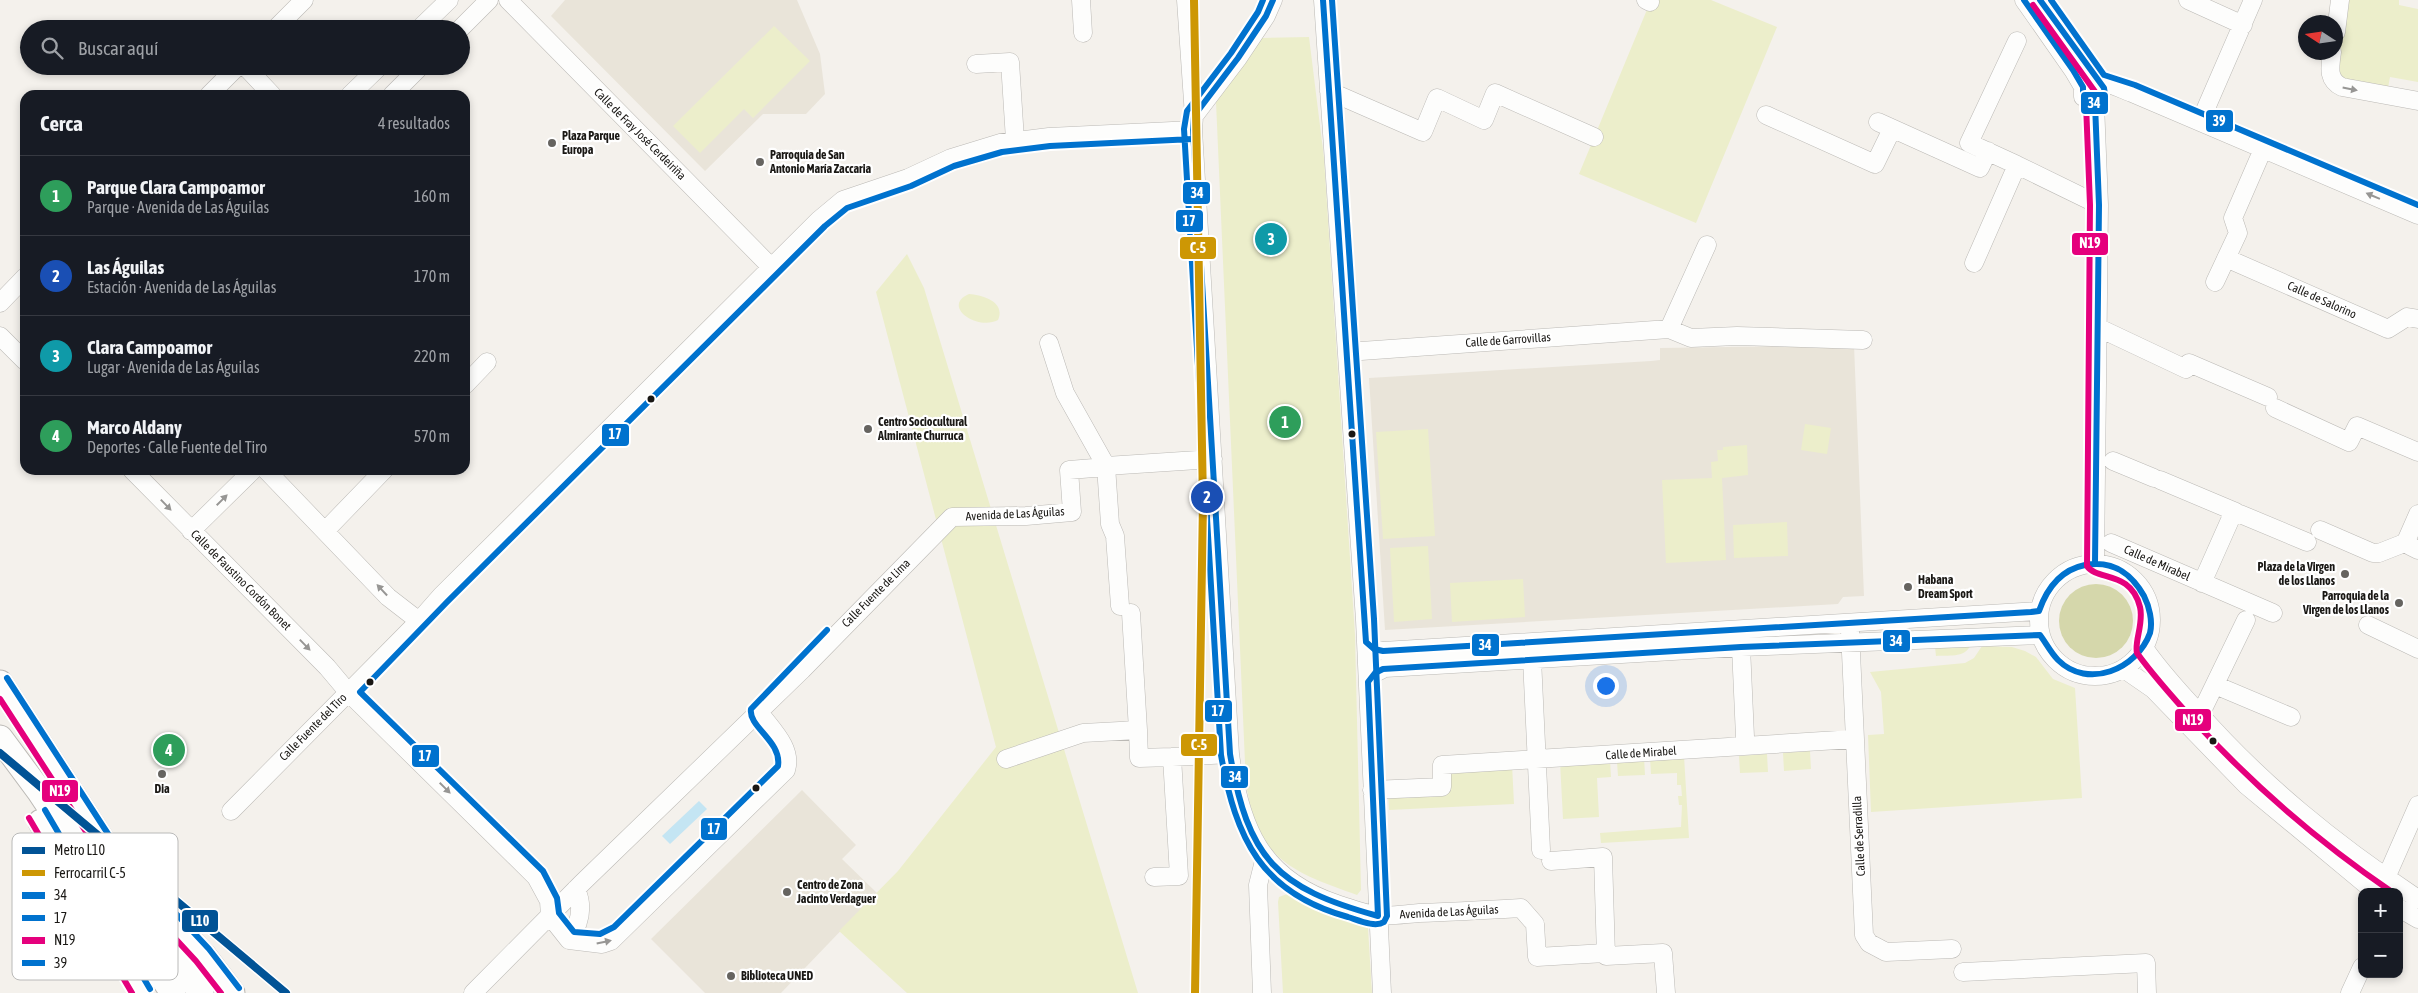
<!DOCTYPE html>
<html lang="es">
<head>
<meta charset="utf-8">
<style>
  body { margin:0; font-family:"Asap Condensed",sans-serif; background:#242831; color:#f1f3f6 }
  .controls { position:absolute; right:15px; bottom:15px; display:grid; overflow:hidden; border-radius:10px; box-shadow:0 2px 8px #0003 }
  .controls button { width:45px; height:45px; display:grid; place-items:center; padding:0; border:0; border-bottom:1px solid #363941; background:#171b24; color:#f1f3f6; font:25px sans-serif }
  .compass { position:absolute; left:2298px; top:15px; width:45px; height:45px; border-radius:50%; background:#171b24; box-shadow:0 2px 8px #0003; rotate:282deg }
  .you { position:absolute; left:1605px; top:685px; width:18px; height:18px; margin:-12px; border:4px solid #fff; border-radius:50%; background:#1a73e8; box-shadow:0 0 0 8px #1a73e833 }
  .badge { display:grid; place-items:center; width:32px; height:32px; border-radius:50%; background:#8c9099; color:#fff; font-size:16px; font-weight:700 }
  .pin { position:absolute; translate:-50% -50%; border:2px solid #fff; box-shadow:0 1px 5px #0006 }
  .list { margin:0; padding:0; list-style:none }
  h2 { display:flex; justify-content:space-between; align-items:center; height:65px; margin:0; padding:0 20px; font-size:21px }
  h2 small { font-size:16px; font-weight:400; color:#9ea1a6 }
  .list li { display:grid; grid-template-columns:32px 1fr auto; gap:15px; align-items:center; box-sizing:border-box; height:80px; padding:0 20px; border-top:1px solid #363941 }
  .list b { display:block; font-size:19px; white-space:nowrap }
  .list p { margin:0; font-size:16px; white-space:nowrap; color:#9ea1a6 }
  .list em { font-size:16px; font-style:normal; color:#9ea1a6 }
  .icon { flex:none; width:28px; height:28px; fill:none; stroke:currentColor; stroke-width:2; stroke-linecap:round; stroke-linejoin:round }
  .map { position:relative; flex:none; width:2418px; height:993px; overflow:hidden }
  .search { position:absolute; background:#171b24; box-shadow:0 2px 8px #0003; left:20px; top:20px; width:450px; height:55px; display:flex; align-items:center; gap:12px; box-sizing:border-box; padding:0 18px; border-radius:28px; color:#9ea1a6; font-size:19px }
  .panel { position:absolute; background:#171b24; box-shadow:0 2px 8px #0003; left:20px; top:90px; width:450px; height:385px; border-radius:15px }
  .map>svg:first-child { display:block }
  .built { fill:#e9e4d9 }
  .green { fill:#eceecb }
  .forest { fill:#d5d7ab }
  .water { fill:#c4e5f3 }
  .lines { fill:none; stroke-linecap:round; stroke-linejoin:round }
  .minor-casing { stroke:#bbb9b5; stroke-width:19 }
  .highway-casing { stroke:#bbb9b5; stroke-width:27 }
  .minor { stroke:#fdfdfc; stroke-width:18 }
  .highway { stroke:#fdfdfc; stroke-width:25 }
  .bus-1-casing { stroke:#fff; stroke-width:10 }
  .bus-2-casing { stroke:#fff; stroke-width:10 }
  .bus-3-casing { stroke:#fff; stroke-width:10 }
  .bus-4-casing { stroke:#fff; stroke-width:10 }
  .bus-1 { stroke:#0072ce; stroke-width:6 }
  .bus-2 { stroke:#0072ce; stroke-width:6 }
  .bus-3 { stroke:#e5007d; stroke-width:6 }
  .bus-4 { stroke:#0072ce; stroke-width:6 }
  .rail-1-casing { stroke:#fff; stroke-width:11 }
  .rail-1 { stroke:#cd9704; stroke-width:8 }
  .metro-1-casing { stroke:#fff; stroke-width:11 }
  .metro-1 { stroke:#015396; stroke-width:8 }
  .oneway { fill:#979694 }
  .poi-dot { fill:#666460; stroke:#fff; stroke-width:2 }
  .bus-dot { fill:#1a1815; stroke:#fff; stroke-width:2 }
  .labels { text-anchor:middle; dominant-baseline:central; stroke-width:4.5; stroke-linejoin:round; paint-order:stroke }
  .street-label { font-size:12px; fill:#1a1815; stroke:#fff }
  .poi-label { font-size:12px; font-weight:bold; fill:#1a1815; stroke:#fff; text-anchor:start }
  .key { fill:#fff; stroke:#babab9; stroke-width:1 }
  .key-label { font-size:14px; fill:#1a1815 }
  .line-badge { stroke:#fff; stroke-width:2 }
  .badge-label { font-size:14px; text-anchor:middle; font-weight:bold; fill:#fff }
</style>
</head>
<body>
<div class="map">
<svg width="2418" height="993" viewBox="0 0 2418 993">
  <rect width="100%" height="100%" fill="#f4f1ec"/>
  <path class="built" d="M565,0H797L820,54L825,94L806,114H763L705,171L551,16Z
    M1854,345L1864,596L1843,597L1838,604L1385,630L1369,378L1651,361L1660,360V348Z
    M802,790L856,845L842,859L877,893L781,993H705L651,939Z"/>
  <path class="green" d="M1651,0H1711L1777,27L1696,223L1579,174Z
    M2346,0H2399V5L2418,9V82L2390,77L2388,88L2341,82L2335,72Z
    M774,26L810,61L753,118L744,109L700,153L673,126Z
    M1309,37L1324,158L1355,635L1361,890L1357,895C1319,881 1276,869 1258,829C1252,816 1249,799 1246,785L1216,102L1262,38Z
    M907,254L924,288L1138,993H907L839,931L898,871L996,747L876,292Z
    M969,294C983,295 1006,302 998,320C977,331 941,306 969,294Z
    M1805,424L1831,428L1827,454L1801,450Z
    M1428,429L1435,536L1383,539L1376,432Z
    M1747,445L1748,475L1722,478L1726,560L1666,563L1662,480L1712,478L1711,462L1718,461L1717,450H1723V447Z
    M1787,522L1788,556L1734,558L1733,525Z
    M1428,546L1432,619L1394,622L1390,548Z
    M1523,579L1525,617L1452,622L1450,583Z
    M1970,646C1965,658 1947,655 1936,656L1935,647Z
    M1982,646L2012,647L2025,651L2036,657L2053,679L2075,688L2082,798L1871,812L1868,735L1884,734L1881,692L1870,672L1965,663L1974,658Z
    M1810,751L1811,769L1784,771L1783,753Z
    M1767,754L1768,772L1740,773L1739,756Z
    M1684,756L1689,838L1601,843L1600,833L1681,827L1682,805H1679L1678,796H1682L1681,785H1677V773L1651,774L1650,758Z
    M1644,757L1645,775L1618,776L1617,762Z
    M1610,760L1611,777L1597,778L1599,817L1563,819L1560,762Z
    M1512,764L1514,804L1389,810L1388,792L1446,789L1445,768Z
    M1287,894L1368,928L1372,993H1283L1278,902L1279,897Z"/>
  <path class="forest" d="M2059 621a37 37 0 1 1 74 0a37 37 0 1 1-74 0Z"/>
  <path class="water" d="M699,801L707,809L670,844L662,836Z"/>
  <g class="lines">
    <defs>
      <path id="minor" d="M508,0L772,268
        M1081,0L1083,33
        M1186,0L1194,116
        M1273,0L1266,16L1238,58L1194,116L1193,130L1230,754C1240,828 1261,879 1337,904C1350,908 1363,914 1377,915C1390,917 1405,914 1419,913C1453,912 1487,910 1521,908L1535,924L1537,957L1605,953
        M1323,0L1365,620L1382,993
        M1646,0L1650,2
        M2024,0L2073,70L2083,87V97
        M2040,0L2103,86
        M2188,0L2243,25
        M275,29L304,0
        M419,29L449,0
        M460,29L489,0
        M2336,32L2340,0
        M2332,52C2330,67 2327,80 2342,87L2418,101
        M976,64L1010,62L1015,140
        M245,66L272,95
        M2083,87C2094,74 2118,88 2132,93L2418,215
        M1329,91L1423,132L1437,98L1484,120L1495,93L1594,137
        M209,95L238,66
        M350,95L380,66
        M392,95L421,66
        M1766,115L1875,164L1892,129
        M1878,122L1980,168L1988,151
        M2200,122L2253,0
        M2017,165L2099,205
        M2226,258L2388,329L2407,317L2418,319
        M1974,263L2017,165L1969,143L2017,41
        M2215,282L2238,233L2233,218L2263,149
        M0,303L25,277
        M2097,327L2186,369L2189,363L2268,397
        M1669,329L1691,338L1737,336L1863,340
        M0,336L25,361
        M1049,343L1065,393L1106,466L1110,524L1115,536L1120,606
        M1347,352L1669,329L1707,245
        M465,385L487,362
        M2275,408L2349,442L2357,426L2418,452
        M2113,461L2154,478
        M1106,466L1213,459
        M132,470L327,667L348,692L536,877L549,901L550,916L569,940L602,944L611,941L786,770C793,748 771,729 759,712
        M266,470L388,597L419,621
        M2160,480L2236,512
        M2240,514L2307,542
        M2418,514L2407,539L2410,546L2418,550
        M326,530L384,470
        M2320,530L2373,553H2379L2407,542
        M191,531L253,470
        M2111,543L2273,613
        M2095,563L2099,205L2095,104
        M2039 620a56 56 0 1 1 112 0a56 56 0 1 1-112 0Z
        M2202,583L2234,511
        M2368,625L2418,649
        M1850,631L1864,935L1869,943L1886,952L1952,949
        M1366,642L1374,649L1383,651L2039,611
        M1741,647L1745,737
        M2145,649C2160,671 2178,690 2196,710C2262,785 2335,844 2418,899
        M1532,659L1541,850
        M2124,669L2153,689L2246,785L2375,892
        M1368,682L1375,673L1385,668L1741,647L2040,635
        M2215,685L2291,717
        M2198,726L2200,715L2246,620
        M1138,730L1139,758L1172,757
        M1006,759L1083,733L1138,730L1131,613
        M1372,790L1442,787V765L1854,739
        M231,811L419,621L441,596L819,220L843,200L908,178L951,158L1000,143L1049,137L1193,130
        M1551,861L1603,857L1606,956L1663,953L1666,993
        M1154,877L1179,876L1172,757L1230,754
        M2387,888L2386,878L2418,805
        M2399,908L2418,919
        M569,940C580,924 584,907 576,889
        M116,952L142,993
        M1963,972L2146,963L2147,993
        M473,993L582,883L802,670L952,517L1026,516L1072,512L1069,470L1094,468
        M1262,993L1258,885L1265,857
        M2350,993L2362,967"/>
      <path id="highway" d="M0,683L201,993
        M0,738L40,792L173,993
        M41,822L116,952
        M159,907L203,955L232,993"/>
    </defs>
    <use href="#minor" class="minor-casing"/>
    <use href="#highway" class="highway-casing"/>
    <use href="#minor" class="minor"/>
    <use href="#highway" class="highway"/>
    <defs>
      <path id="bus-1" d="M1273,0L1266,16L1238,58L1194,116L1193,130L1230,754C1248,859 1276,888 1378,916L1368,682L1375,673L1383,669L1741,647L2040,635C2046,643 2051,653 2058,660C2088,690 2137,669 2150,633C2153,621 2149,606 2144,596C2131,573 2113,560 2085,565C2060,570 2047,588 2039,611L2031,612L1383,651L1374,649L1366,642L1323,0
        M2024,0L2073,70L2083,87V99L2089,104L2101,102L2105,95L2104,88L2040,0
        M2095,104L2099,205L2095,563"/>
      <path id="bus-2" d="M1263,0L1258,12L1231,53L1187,111L1184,129L1221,755C1236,839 1261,893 1348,917C1358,920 1375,928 1384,922L1387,916L1374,619L1332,0
        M827,630L751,709C748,727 782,741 778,766L614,927L600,934L574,932L559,913L557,898L543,871L360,692L447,602L825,226L847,208L911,186L954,166L1002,152L1050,146L1193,139"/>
      <path id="bus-3" d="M2033,5L2096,93L2088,98L2086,104L2090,205L2087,566C2097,581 2131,570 2140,607C2144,623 2134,642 2137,653C2155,678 2176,701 2196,723C2255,787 2320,843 2392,892
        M0,699L109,867L196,961L221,993
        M29,818L132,993"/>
      <path id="bus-4" d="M2051,0L2104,75L2135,85L2418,205
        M7,678L123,857L209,949L239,988
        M45,810L150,989"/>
    </defs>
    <use href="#bus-1" class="bus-1-casing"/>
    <use href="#bus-2" class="bus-2-casing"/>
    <use href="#bus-3" class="bus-3-casing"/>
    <use href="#bus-4" class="bus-4-casing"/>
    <use href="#bus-1" class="bus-1"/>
    <use href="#bus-2" class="bus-2"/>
    <use href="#bus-3" class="bus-3"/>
    <use href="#bus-4" class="bus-4"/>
    <defs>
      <path id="rail-1" d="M1194,0L1203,502L1195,993"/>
    </defs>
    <use href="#rail-1" class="rail-1-casing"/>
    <use href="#rail-1" class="rail-1"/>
    <defs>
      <path id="metro-1" d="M0,753L286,993"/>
    </defs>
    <use href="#metro-1" class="metro-1-casing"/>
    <use href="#metro-1" class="metro-1"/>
  </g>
  <defs><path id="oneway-solid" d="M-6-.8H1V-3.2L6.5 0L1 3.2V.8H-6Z" transform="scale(1.25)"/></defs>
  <g class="oneway">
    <use href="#oneway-solid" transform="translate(2350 89) rotate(11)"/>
    <use href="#oneway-solid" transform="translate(2373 196) rotate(-157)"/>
    <use href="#oneway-solid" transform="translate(222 500) rotate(-45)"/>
    <use href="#oneway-solid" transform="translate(166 505) rotate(46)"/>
    <use href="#oneway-solid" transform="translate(382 590) rotate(-133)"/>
    <use href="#oneway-solid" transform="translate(305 645) rotate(46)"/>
    <use href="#oneway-solid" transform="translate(445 788) rotate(45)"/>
    <use href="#oneway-solid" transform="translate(604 942) rotate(-12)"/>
  </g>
  <g class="poi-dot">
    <circle cx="552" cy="143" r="5"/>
    <circle cx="760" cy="162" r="5"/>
    <circle cx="868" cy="429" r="5"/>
    <circle cx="2345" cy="574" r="5"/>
    <circle cx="1908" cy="587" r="5"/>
    <circle cx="2399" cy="603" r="5"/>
    <circle cx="162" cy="774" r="5"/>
    <circle cx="787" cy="892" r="5"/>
    <circle cx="731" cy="976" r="5"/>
  </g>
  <g class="bus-dot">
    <circle cx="651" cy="399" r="4.5"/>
    <circle cx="1352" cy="434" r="4.5"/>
    <circle cx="370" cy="682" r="4.5"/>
    <circle cx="2213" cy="741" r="4.5"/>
    <circle cx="756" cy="788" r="4.5"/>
  </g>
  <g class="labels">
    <g class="street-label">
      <text transform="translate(640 134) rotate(45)">Calle de Fray José Cerdeiriña</text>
      <text transform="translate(2322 300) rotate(24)">Calle de Salorino</text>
      <text transform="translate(1508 340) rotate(-4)">Calle de Garrovillas</text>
      <text transform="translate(1015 514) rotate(-3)">Avenida de Las Águilas</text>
      <text transform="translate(2157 563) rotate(24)">Calle de Mirabel</text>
      <text transform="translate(241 580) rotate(45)">Calle de Faustino Cordón Bonet</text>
      <text transform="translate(876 593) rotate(-45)">Calle Fuente de Lima</text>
      <text transform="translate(313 727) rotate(-45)">Calle Fuente del Tiro</text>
      <text transform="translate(1641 753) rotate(-4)">Calle de Mirabel</text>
      <text transform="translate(1859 836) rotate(-93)">Calle de Serradilla</text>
      <text transform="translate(1449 912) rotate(-3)">Avenida de Las Águilas</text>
    </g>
    <g class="poi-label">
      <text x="562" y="136">Plaza Parque<tspan x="562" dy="14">Europa</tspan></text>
      <text x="770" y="155">Parroquia de San<tspan x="770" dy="14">Antonio María Zaccaria</tspan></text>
      <text x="878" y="422">Centro Sociocultural<tspan x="878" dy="14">Almirante Churruca</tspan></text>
      <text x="2335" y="567" text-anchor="end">Plaza de la Virgen<tspan x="2335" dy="14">de los Llanos</tspan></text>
      <text x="1918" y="580">Habana<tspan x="1918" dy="14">Dream Sport</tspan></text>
      <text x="2389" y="596" text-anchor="end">Parroquia de la<tspan x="2389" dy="14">Virgen de los Llanos</tspan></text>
      <text x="162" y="789" text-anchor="middle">Dia</text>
      <text x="797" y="885">Centro de Zona<tspan x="797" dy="14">Jacinto Verdaguer</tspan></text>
      <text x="741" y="976">Biblioteca UNED</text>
    </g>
  </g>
  <rect x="12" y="833" width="166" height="147" rx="8" class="key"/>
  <rect x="22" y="847" width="23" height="7" fill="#015396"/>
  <rect x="22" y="870" width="23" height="6" fill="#cd9704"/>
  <rect x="22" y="892" width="23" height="7" fill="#0072ce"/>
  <rect x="22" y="915" width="23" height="6" fill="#0072ce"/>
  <rect x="22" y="937" width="23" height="7" fill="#e5007d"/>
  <rect x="22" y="960" width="23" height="6" fill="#0072ce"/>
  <g class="key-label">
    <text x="54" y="855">Metro L10</text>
    <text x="54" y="878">Ferrocarril C-5</text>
    <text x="54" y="900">34</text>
    <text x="54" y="923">17</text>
    <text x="54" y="945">N19</text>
    <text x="54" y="968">39</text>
  </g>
  <g class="line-badge">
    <rect x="2080" y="91" width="29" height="24" rx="5" fill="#0072ce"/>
    <rect x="2205" y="109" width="29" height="24" rx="5" fill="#0072ce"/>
    <rect x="1182" y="181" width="29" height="24" rx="5" fill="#0072ce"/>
    <rect x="1175" y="209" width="29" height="24" rx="5" fill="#0072ce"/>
    <rect x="2071" y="232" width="38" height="24" rx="5" fill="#e5007d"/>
    <rect x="1179" y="236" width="38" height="24" rx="5" fill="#cd9704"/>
    <rect x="601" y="423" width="29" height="24" rx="5" fill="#0072ce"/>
    <rect x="1882" y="629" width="29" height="24" rx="5" fill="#0072ce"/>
    <rect x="1471" y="633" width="29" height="24" rx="5" fill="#0072ce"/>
    <rect x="1204" y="699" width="29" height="24" rx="5" fill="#0072ce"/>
    <rect x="2174" y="708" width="38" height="24" rx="5" fill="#e5007d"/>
    <rect x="1180" y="733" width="38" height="24" rx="5" fill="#cd9704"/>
    <rect x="411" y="744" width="29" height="24" rx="5" fill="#0072ce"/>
    <rect x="1220" y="765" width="29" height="24" rx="5" fill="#0072ce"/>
    <rect x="41" y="779" width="38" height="24" rx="5" fill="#e5007d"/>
    <rect x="700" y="817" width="28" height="24" rx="5" fill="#0072ce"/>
    <rect x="181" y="909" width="38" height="24" rx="5" fill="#015396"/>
  </g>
  <g class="badge-label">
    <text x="2094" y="108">34</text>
    <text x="2219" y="126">39</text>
    <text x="1197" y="198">34</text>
    <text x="1189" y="226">17</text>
    <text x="2090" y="248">N19</text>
    <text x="1198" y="253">C-5</text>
    <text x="615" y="439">17</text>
    <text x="1896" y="646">34</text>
    <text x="1485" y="650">34</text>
    <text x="1218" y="716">17</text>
    <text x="2193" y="725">N19</text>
    <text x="1199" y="750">C-5</text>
    <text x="425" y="761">17</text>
    <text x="1235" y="782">34</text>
    <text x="60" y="796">N19</text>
    <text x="714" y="834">17</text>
    <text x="200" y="926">L10</text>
  </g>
</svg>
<div class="controls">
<button>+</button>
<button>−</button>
</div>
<svg class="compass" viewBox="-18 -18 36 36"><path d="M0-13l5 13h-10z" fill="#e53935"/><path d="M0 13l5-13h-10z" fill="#9ea1a6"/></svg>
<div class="you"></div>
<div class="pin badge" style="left:1285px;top:422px;background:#2e9e5b">1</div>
<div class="pin badge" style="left:1207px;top:497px;background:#1a4fb4">2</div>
<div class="pin badge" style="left:1271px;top:239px;background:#0f9aa8">3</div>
<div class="pin badge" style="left:169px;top:750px;background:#2e9e5b">4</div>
<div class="search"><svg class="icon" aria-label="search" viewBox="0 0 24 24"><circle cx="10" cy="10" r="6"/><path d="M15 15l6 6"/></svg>Buscar aquí</div>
<section class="panel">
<h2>Cerca<small>4 resultados</small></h2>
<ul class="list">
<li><span class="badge" style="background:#2e9e5b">1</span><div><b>Parque Clara Campoamor</b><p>Parque · Avenida de Las Águilas</p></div><em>160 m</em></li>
<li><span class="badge" style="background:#1a4fb4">2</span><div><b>Las Águilas</b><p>Estación · Avenida de Las Águilas</p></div><em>170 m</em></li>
<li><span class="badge" style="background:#0f9aa8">3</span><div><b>Clara Campoamor</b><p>Lugar · Avenida de Las Águilas</p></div><em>220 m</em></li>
<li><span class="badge" style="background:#2e9e5b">4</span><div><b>Marco Aldany</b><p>Deportes · Calle Fuente del Tiro</p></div><em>570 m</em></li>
</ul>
</section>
</div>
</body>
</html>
